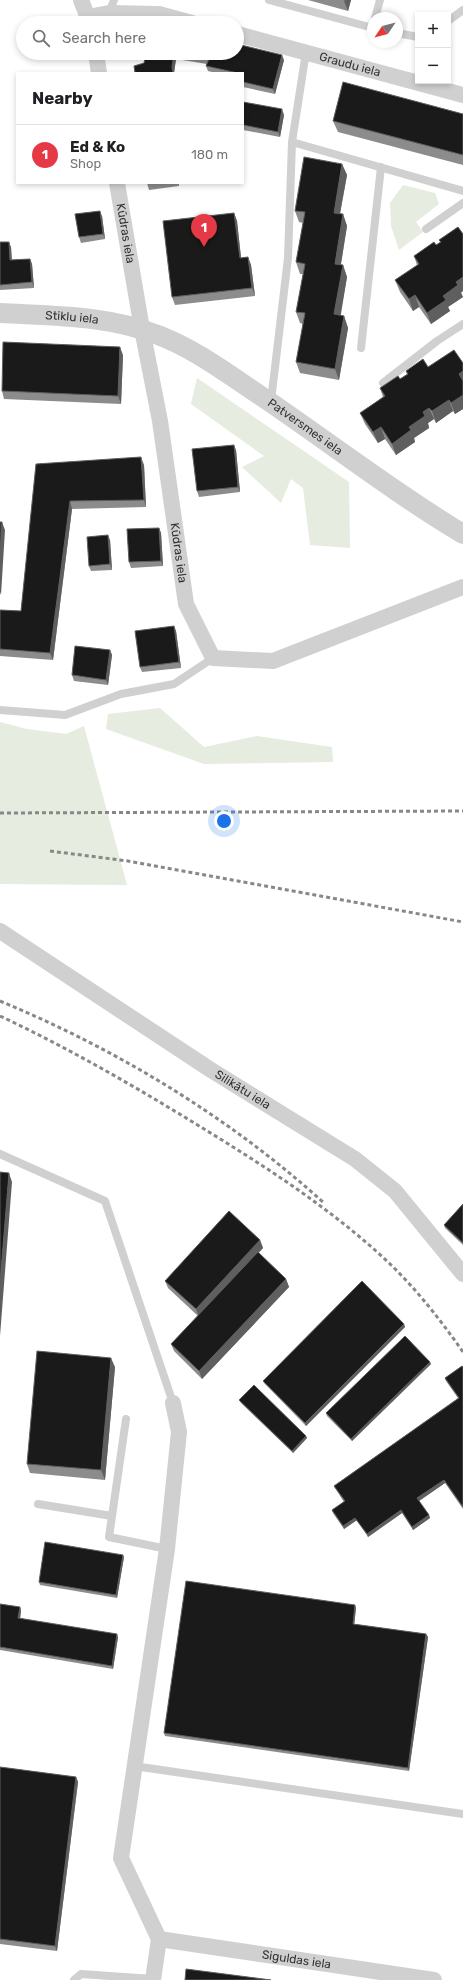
<!DOCTYPE html>
<html lang="en">
<head>
<meta charset="utf-8">
<style>
  body { margin:0; font-family:Rubik,sans-serif; background:#f6f6f6; color:#202124 }
  .controls { position:absolute; right:12px; top:12px; display:grid; overflow:hidden; border-radius:0px; box-shadow:0 2px 6px #0003 }
  .controls button { width:36px; height:36px; display:grid; place-items:center; padding:0; border:0; border-bottom:1px solid #e0e0e0; background:#fff; color:#202124; font:20px sans-serif }
  .compass { position:absolute; left:367px; top:12px; width:36px; height:36px; border-radius:50%; background:#fff; box-shadow:0 2px 6px #0003; rotate:235deg }
  .you { position:absolute; left:224px; top:821px; width:14px; height:14px; margin:-10px; border:3px solid #fff; border-radius:50%; background:#1a73e8; box-shadow:0 0 0 6px #1a73e833 }
  .badge { display:grid; place-items:center; width:26px; height:26px; border-radius:50%; background:#e63946; color:#fff; font-size:13px; font-weight:700 }
  .pin { position:absolute; translate:-50% -33px; filter:drop-shadow(0 1px 2px #0008) }
  .pin::after { content:''; position:absolute; top:21px; width:14px; height:12px; background:inherit; clip-path:polygon(0 0,100% 0,50% 100%) }
  .list { margin:0; padding:0; list-style:none }
  h2 { display:flex; justify-content:space-between; align-items:center; height:52px; margin:0; padding:0 16px; font-size:17px }
  h2 small { font-size:13px; font-weight:400; color:#757577 }
  .list li { display:grid; grid-template-columns:26px 1fr auto; gap:12px; align-items:center; box-sizing:border-box; height:60px; padding:0 16px; border-top:1px solid #e0e0e0 }
  .list b { display:block; font-size:15px; white-space:nowrap }
  .list p { margin:0; font-size:13px; white-space:nowrap; color:#757577 }
  .list em { font-size:13px; font-style:normal; color:#757577 }
  .icon { flex:none; width:22px; height:22px; fill:none; stroke:currentColor; stroke-width:2; stroke-linecap:round; stroke-linejoin:round }
  .map { position:relative; flex:none; width:463px; height:1980px; overflow:hidden }
  .search { position:absolute; background:#fff; box-shadow:0 2px 6px #0003; left:16px; top:16px; width:228px; height:44px; display:flex; align-items:center; gap:10px; box-sizing:border-box; padding:0 14px; border-radius:22px; color:#757577; font-size:15px }
  .panel { position:absolute; background:#fff; box-shadow:0 2px 6px #0003; left:16px; top:72px; width:228px; height:112px; border-radius:0px }
  .map>svg:first-child { display:block }
  .green { fill:#e6ecdf }
  .lines { fill:none; stroke-linecap:round; stroke-linejoin:round }
  .service { stroke:#d0d0d0; stroke-width:8 }
  .minor { stroke:#d0d0d0; stroke-width:16 }
  .tertiary { stroke:#d0d0d0; stroke-width:20 }
  .rail { stroke:#888; stroke-width:3; stroke-dasharray:4 3; stroke-linecap:butt }
  .wall { fill:#8c8c8c }
  .shaded-wall { fill:#5f5f5f }
  .building { fill:#1a1a1a; stroke:#5f5f5f }
  .labels { text-anchor:middle; dominant-baseline:central; stroke-width:4; stroke-linejoin:round; paint-order:stroke }
  .street-label { font-size:12px; fill:#333; stroke:#fff }
</style>
</head>
<body>
<div class="map">
<svg width="463" height="1980" viewBox="0 0 463 1980">
  <rect width="100%" height="100%" fill="#fff"/>
  <path class="green" d="M403,185L435,193L439,204L416,222L423,232L399,250L391,226L390,203Z
    M197,378L349,482L350,548L310,545L303,488L291,479L281,503L242,467L264,456L191,404Z
    M160,708L204,747L257,736L332,747L333,762L204,764L106,729L108,714Z
    M0,722L27,729L66,734L84,726L127,885L0,884Z"/>
  <g class="lines">
    <path class="service" d="M269,0L373,28
      M109,13L114,0
      M375,18L380,0
      M448,21L463,10
      M397,33L418,37
      M292,142L463,191
      M426,229L463,203
      M361,348L381,167
      M383,383L437,341L463,324
      M271,401L288,258L292,142L306,52
      M0,710L65,715L121,694L174,684L213,658
      M0,1154L105,1201L173,1403
      M126,1419L109,1537L167,1549
      M38,1504L112,1516
      M134,1766L463,1814
      M74,1980L81,1974L153,1979"/>
    <g class="minor">
      <path d="M81,0L90,23"/>
      <path d="M88,17L109,13L159,14L192,23"/>
      <path id="s1" d="M237,34L463,95"/>
      <path d="M96,53L99,73"/>
      <path id="s2" d="M117,183L142,329L160,421L186,604L213,658L273,661L463,587"/>
      <path id="s3" d="M0,931L211,1070L355,1159L395,1191L463,1274"/>
      <path d="M159,1939L121,1858L167,1549L179,1432L173,1403"/>
      <path id="s4" d="M159,1939L434,1980"/>
      <path d="M153,1980L159,1939"/>
    </g>
    <path class="tertiary" id="s5" d="M0,313C53,316 107,315 158,335C195,349 228,374 261,396C329,442 393,492 463,534"/>
    <path class="rail" d="M0,813L463,811
      M50,851L128,861L463,922
      M0,1001C118,1050 229,1117 324,1203
      M0,1016C66,1047 129,1083 191,1121C255,1160 320,1201 376,1251C410,1281 437,1315 463,1352"/>
  </g>
  <path class="wall" d="M308,0H351L348,11Z
    M146,53H237L284,60L275,94L243,87V73H216L208,71L206,66L207,64L176,59L174,73H135L144,63Z
    M243,102L284,115L280,137L243,130Z
    M463,114V165L338,132L333,121Z
    M342,164L347,175L340,214H343L347,226L341,265H343L347,277L340,315L344,316L348,328L339,380L300,373L296,362L303,324L300,323L296,312L303,274H300L296,262L303,223L299,222L295,211Z
    M147,183H179V186L149,190Z
    M234,213L237,221L241,258L248,257L251,265L255,296L175,305L172,297Z
    M102,216L105,239L81,243L79,237Z
    M458,227L461,293L463,297L448,307L450,311L431,324L419,307L413,311L400,292L395,280L417,265L414,256L436,245L440,242L439,240Z
    M0,242L11,247L12,260L30,259L32,264L34,288L0,290Z
    M123,355L121,404L4,399L2,391Z
    M463,363V409L455,414L453,411L436,423L434,419L428,423L429,428L414,438L415,442L396,455L385,439L378,443L365,424L360,413L383,397L380,388L400,379L407,374L406,371L428,367Z
    M236,450L240,492L199,497L197,491Z
    M36,464L144,465L146,507L72,509L53,660L0,656V610L21,611Z
    M159,528L161,533L163,566L131,568L129,562Z
    M110,540L112,570L91,571L89,566Z
    M174,626L176,631L181,668L142,672L140,667Z
    M110,650L112,655L108,685L74,681L72,675Z
    M463,1204V1245L445,1228L444,1225Z
    M260,1240L263,1248L258,1253L286,1279L289,1287L202,1379L174,1351L171,1344L198,1316L168,1288L165,1281Z
    M404,1324L405,1327L306,1426L264,1383L263,1381Z
    M430,1362L431,1364L352,1441L327,1416L326,1413Z
    M115,1367L105,1480L30,1473L27,1464Z
    M463,1367V1509L445,1483L419,1501L429,1515L430,1518L413,1530L402,1513L368,1537L357,1520L344,1529L333,1513L332,1510L344,1502L335,1488L334,1486L458,1398L446,1381L445,1378Z
    M239,1400L306,1436L307,1438L293,1453L241,1403Z
    M124,1557L117,1598L40,1585L39,1582Z
    M0,1604L20,1607L21,1610L20,1618L118,1637L113,1669L0,1650Z
    M356,1608L354,1624L426,1634L428,1637L409,1771L165,1736L164,1733Z
    M0,1767L76,1777L78,1782L57,1951L0,1944Z"/>
  <path class="shaded-wall" d="M345,0H351L348,11L344,1Z
    M174,53L176,59L174,73H173L172,67Z
    M282,55L284,60L275,94L273,89Z
    M282,109L284,115L280,137L278,132Z
    M342,164L347,175L338,224L334,213Z
    M100,211L102,216L105,239L103,234Z
    M234,213L237,221L242,266L240,258Z
    M343,214L347,226L339,275L335,264Z
    M9,242L11,247L12,266L10,260Z
    M248,257L251,265L255,296L252,288Z
    M30,259L32,264L34,288L32,282Z
    M343,265L347,277L339,326L334,314Z
    M463,277V291L461,293L463,297L448,307L450,311L431,324L427,313L456,282Z
    M415,295L419,307L413,311L409,299Z
    M344,316L348,328L339,380L335,369Z
    M120,347L123,355L121,404L118,396Z
    M463,371V386L459,374Z
    M463,395V409L455,414L451,403Z
    M449,400L453,411L436,423L432,411Z
    M429,408L434,419L428,423L429,428L414,438L415,442L396,455L392,444L423,412Z
    M381,427L385,439L378,443L373,432Z
    M234,445L236,450L240,492L238,487Z
    M141,457L144,465L146,507L144,500Z
    M70,501L72,509L53,660L50,653Z
    M2,522L5,530L1,595L0,592V556Z
    M159,528L161,533L163,566L161,561Z
    M108,535L110,540L112,570L110,564Z
    M174,626L176,631L181,668L179,662Z
    M110,650L112,655L108,685L106,680Z
    M9,1173L12,1182L0,1336V1284Z
    M260,1240L263,1248L199,1317L196,1309Z
    M286,1279L289,1287L202,1379L199,1371Z
    M404,1324L405,1327L306,1426L305,1423Z
    M111,1358L115,1367L105,1480L101,1470Z
    M430,1362L431,1364L352,1441L351,1439Z
    M306,1436L307,1438L293,1453L292,1451Z
    M444,1480L445,1483L419,1501L417,1498Z
    M401,1510L402,1513L368,1537L367,1534Z
    M429,1515L430,1518L413,1530L412,1527Z
    M355,1518L357,1520L344,1529L343,1526Z
    M123,1555L124,1557L117,1598L116,1595Z
    M355,1605L356,1608L354,1627L353,1624Z
    M20,1607L21,1610L20,1620L18,1618Z
    M117,1634L118,1637L113,1669L112,1666Z
    M426,1634L428,1637L409,1771L408,1768Z
    M76,1777L78,1782L57,1951L55,1946Z"/>
  <path class="building" d="M237,44L282,55L273,89L243,82V73H238L206,66L209,59L174,53L172,67L173,73H135L134,66L144,63L146,53H237Z
    M343,82L463,114V155L333,121Z
    M243,102L282,109L278,132L243,125Z
    M304,157L342,164L334,213L343,214L335,264L343,265L334,314L344,316L335,369L296,362L305,313L296,312L305,264L296,262L305,212L295,211Z
    M100,211L103,234L79,237L75,214Z
    M234,213L240,258L248,257L252,288L172,297L163,221Z
    M458,227L463,234V277L456,282L458,285L443,296L446,300L427,313L415,295L409,299L395,280L419,264L414,256L434,242L436,245L441,242L439,240Z
    M0,242H9L10,260L30,259L32,282L0,285Z
    M3,342L120,347L118,396L2,391Z
    M454,350L463,363V371L459,374L463,381V395L451,403L449,400L432,411L429,408L423,412L425,416L409,427L411,430L392,444L381,427L373,432L360,413L385,396L380,388L398,376L400,379L408,374L406,371L423,359L428,367Z
    M234,445L238,487L197,491L192,449Z
    M141,457L144,500L70,501L50,653L0,649V610L21,611L36,464Z
    M0,522H2L0,556Z
    M159,528L161,561L129,562L127,529Z
    M108,535L110,564L89,566L87,537Z
    M174,626L179,662L140,667L135,631Z
    M75,646L110,650L106,680L72,675Z
    M0,1172L9,1173L0,1284Z
    M463,1204V1243L444,1225Z
    M229,1211L260,1240L196,1309L165,1281Z
    M258,1252L286,1279L199,1371L171,1344Z
    M362,1281L404,1324L305,1423L263,1381Z
    M405,1336L430,1362L351,1439L326,1413Z
    M37,1351L111,1358L101,1470L27,1464Z
    M462,1366L463,1367V1507L444,1480L417,1498L429,1515L412,1527L401,1510L367,1534L355,1518L343,1526L332,1510L345,1501L334,1486L459,1398L445,1378Z
    M254,1385L306,1436L292,1451L239,1400Z
    M45,1542L123,1555L116,1595L39,1582Z
    M186,1581L355,1605L353,1624L426,1634L408,1768L164,1733Z
    M0,1604L20,1607L18,1618L117,1634L112,1666L0,1647Z
    M0,1767L76,1777L55,1946L0,1939Z
    M186,1969L271,1980H185Z"/>
  <g class="labels">
    <g class="street-label">
      <text stroke="none"><textPath href="#s1" startOffset="117">Graudu iela</textPath></text>
      <text stroke="none"><textPath href="#s2" startOffset="51">Kūdras iela</textPath></text>
      <text stroke="none"><textPath href="#s5" startOffset="72">Stiklu iela</textPath></text>
      <text stroke="none"><textPath href="#s5" startOffset="334">Patversmes iela</textPath></text>
      <text stroke="none"><textPath href="#s2" startOffset="375">Kūdras iela</textPath></text>
      <text stroke="none"><textPath href="#s3" startOffset="290">Silikātu iela</textPath></text>
      <text stroke="none"><textPath href="#s4" startOffset="139">Siguldas iela</textPath></text>
    </g>
  </g>
</svg>
<div class="controls">
<button>+</button>
<button>−</button>
</div>
<svg class="compass" viewBox="-18 -18 36 36"><path d="M0-13l5 13h-10z" fill="#e53935"/><path d="M0 13l5-13h-10z" fill="#757577"/></svg>
<div class="you"></div>
<div class="pin badge" style="left:204px;top:247px">1</div>
<div class="search"><svg class="icon" aria-label="search" viewBox="0 0 24 24"><circle cx="10" cy="10" r="6"/><path d="M15 15l6 6"/></svg>Search here</div>
<section class="panel">
<h2>Nearby<small></small></h2>
<ul class="list">
<li><span class="badge">1</span><div><b>Ed &amp; Ko</b><p>Shop</p></div><em>180 m</em></li>
</ul>
</section>
</div>
</body>
</html>
